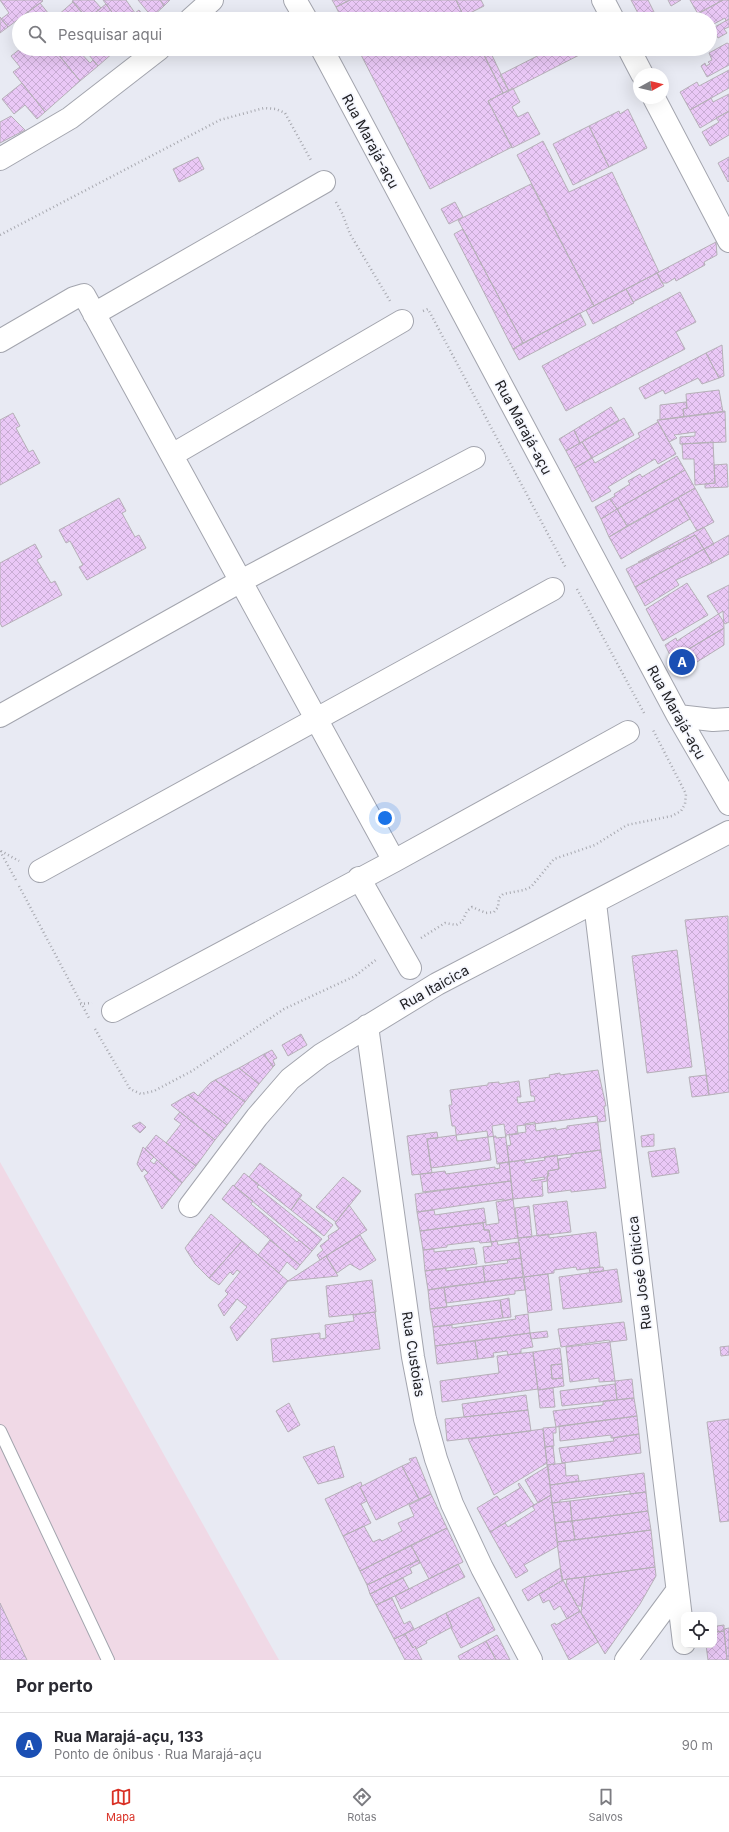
<!DOCTYPE html>
<html lang="pt">
<head>
<meta charset="utf-8">
<style>
  body { margin:0; font-family:Inter,sans-serif; background:#f7f7f7; color:#2b2b33 }
  .controls { position:absolute; right:12px; bottom:12px; display:grid; overflow:hidden; border-radius:8px; box-shadow:0 4px 16px #0002 }
  .controls button { width:36px; height:36px; display:grid; place-items:center; padding:0; border:0; border-bottom:1px solid #e1e1e2; background:#fff; color:#2b2b33; font:20px sans-serif }
  .compass { position:absolute; left:633px; top:68px; width:36px; height:36px; border-radius:50%; background:#fff; box-shadow:0 4px 16px #0002; rotate:82deg }
  .you { position:absolute; left:385px; top:818px; width:14px; height:14px; margin:-10px; border:3px solid #fff; border-radius:50%; background:#1a73e8; box-shadow:0 0 0 6px #1a73e833 }
  .badge { display:grid; place-items:center; width:26px; height:26px; border-radius:50%; background:#d93025; color:#fff; font-size:13px; font-weight:700 }
  .pin { position:absolute; translate:-50% -50%; border:2px solid #fff; box-shadow:0 1px 4px #0006 }
  .list { margin:0; padding:0; list-style:none }
  h2 { display:flex; justify-content:space-between; align-items:center; height:52px; margin:0; padding:0 16px; font-size:17px }
  h2 small { font-size:13px; font-weight:400; color:#7c7c81 }
  .list li { display:grid; grid-template-columns:26px 1fr auto; gap:12px; align-items:center; box-sizing:border-box; height:64px; padding:0 16px; border-top:1px solid #e1e1e2 }
  .list b { display:block; font-size:15px; white-space:nowrap }
  .list p { margin:0; font-size:13px; white-space:nowrap; color:#7c7c81 }
  .list em { font-size:13px; font-style:normal; color:#7c7c81 }
  .icon { flex:none; width:22px; height:22px; fill:none; stroke:currentColor; stroke-width:2; stroke-linecap:round; stroke-linejoin:round }
  .map { position:relative; flex:none; width:729px; height:1660px; overflow:hidden }
  .search { position:absolute; background:#fff; box-shadow:0 4px 16px #0002; left:12px; right:12px; top:12px; height:44px; display:flex; align-items:center; gap:10px; box-sizing:border-box; padding:0 14px; border-radius:22px; color:#7c7c81; font-size:15px }
  .sheet { height:116px; background:#fff }
  nav { display:flex; justify-content:space-around; align-items:center; box-sizing:border-box; height:56px; border-top:1px solid #e1e1e2; background:#fff; font-size:11px; color:#7c7c81 }
  nav a { display:grid; justify-items:center; gap:2px }
  nav .on { color:#d93025 }
  .map>svg:first-child { display:block }
  .commercial { fill:#f0d9e6 }
  .building { fill:url(#building-cross-hatch); stroke:#b6b0b8; fill-rule:evenodd }
  .lines { fill:none; stroke-linecap:round; stroke-linejoin:round }
  .lane-casing { stroke:#a3a5ae; stroke-width:14 }
  .street-casing { stroke:#a3a5ae; stroke-width:24 }
  .path { stroke:#a7a8af; stroke-width:2.5; stroke-dasharray:1 3; stroke-linecap:butt }
  .lane { stroke:#fff; stroke-width:12 }
  .street { stroke:#fff; stroke-width:22 }
  .labels { text-anchor:middle; dominant-baseline:central; stroke-width:3.5; stroke-linejoin:round; paint-order:stroke }
  .street-label { font-size:14px; fill:#212125; stroke:#f5f7fe }
</style>
</head>
<body>
<div class="map">
<svg width="729" height="1660" viewBox="0 0 729 1660">
  <defs>
    <pattern id="building-cross-hatch" width="8" height="8" patternUnits="userSpaceOnUse"><rect width="8" height="8" fill="#eac8f6"/><path d="M0 0l8 8M0 8l8-8" fill="none" stroke="#c8acd3"/></pattern>
  </defs>
  <rect width="100%" height="100%" fill="#e8eaf3"/>
  <path class="commercial" d="M0,1162L279,1660H0Z"/>
  <path class="building" d="M0,0H42L43,1L8,27L1,19L9,13Z
    M74,0H94L101,8L87,19L72,1Z
    M103,0H126L135,13L139,10L146,19H117Z
    M138,0H160L164,6L152,17Z
    M160,0H170L164,6Z
    M332,0H350L336,7Z
    M350,0H456L465,19H342L336,7Z
    M456,0H481L484,6L470,13L473,19H465Z
    M631,0H648L655,14L647,19H641Z
    M668,0H681L671,6Z
    M690,0H723L698,14Z
    M723,0H729V19L726,21L725,18L710,26V19H687Z
    M73,2L82,12L79,14L83,19H59L57,16Z
    M40,3L53,19H29L25,14Z
    M106,4L117,19H87Z
    M0,17L8,27L0,33Z
    M729,19V27L724,29L727,33L718,38L713,28Z
    M727,43L729,44V65L707,77L701,66L705,63L706,66L710,64L708,62L712,60L709,53Z
    M20,49H54L80,81L45,112L13,72L20,67L11,56Z
    M54,49H77L90,63L93,60L98,66L80,81Z
    M84,49H112L114,52L98,66Z
    M358,49H481L503,93L488,101L512,147L430,189Z
    M481,49H489L509,91L503,93Z
    M551,49H591L509,91L500,75Z
    M729,70V88L690,110L680,92L697,82L699,86Z
    M22,83L45,112L37,119L25,105L14,114L2,99Z
    M513,88L520,102L512,107L518,117L528,112L540,134L512,148L488,101Z
    M729,94V111L700,128L690,110L711,98L713,102Z
    M628,109L647,148L609,167L589,126L619,111L620,114Z
    M729,111V135L710,146L702,132L719,122L716,118Z
    M11,116L25,130L0,143V122Z
    M589,126L609,167L573,185L553,144Z
    M543,141L569,192L612,172L659,272L594,306L517,155Z
    M198,157L204,169L179,182L173,169Z
    M729,157V181L728,182L718,163Z
    M531,184L594,306L523,343L458,220Z
    M455,202L463,217L449,224L441,209Z
    M463,229L523,343L513,349L454,234Z
    M716,242L717,255L704,262L705,265L676,281L675,278L667,283H662L657,273Z
    M657,273L664,286L633,302L626,289Z
    M626,289L634,303L593,324L586,310Z
    M680,292L696,322L676,332L685,349L566,411L542,366Z
    M580,313L586,325L519,360L513,349Z
    M722,345L724,376L719,378L706,353Z
    M706,353L719,378L702,384L698,378L665,394L663,390L645,399L639,388Z
    M719,390L723,412L684,417L683,409L687,408L686,394Z
    M686,402L687,408L683,409L684,417L660,420V405Z
    M611,407L619,420L580,443L574,430Z
    M725,411L726,442L680,444V437L695,436V432L674,435L677,438L669,442L657,420Z
    M13,413L20,426L16,428L29,452L33,450L40,463L0,485V420Z
    M624,418L634,435L592,458L582,442Z
    M658,422L676,454L658,464L655,459L608,487L611,491L592,502L575,468L592,458L595,463L640,437L638,433Z
    M574,430L580,443L566,451L559,439Z
    M582,442L592,458L575,468L566,451Z
    M713,442L715,483L695,485L694,459H683L682,444Z
    M677,456L685,470L617,509L610,499L615,496L614,494L630,484L628,481L640,474L642,477Z
    M727,464L728,487L705,488V484L715,483L714,465Z
    M685,470L695,488L627,526L617,509Z
    M695,488L714,522L697,531L678,498Z
    M119,498L126,511L122,513L135,537L139,535L146,548L87,580L79,567L83,565L70,541L66,543L59,530Z
    M678,498L690,519L621,559L609,537Z
    M610,499L617,509L601,519L595,507Z
    M617,509L627,526L609,537L601,519Z
    M704,527L714,544L704,549L695,535L669,549L668,548L639,563L638,562Z
    M695,535L704,549L635,587L626,569L668,548L669,549Z
    M729,535V554L712,563L704,549Z
    M35,544L42,557L37,560L51,583L55,581L62,595L2,627L0,623V563Z
    M704,549L712,563L676,580L679,585L645,606L635,587Z
    M687,583L708,615L663,641L646,609Z
    M729,585V622L725,624L707,596Z
    M723,611L724,628L672,659L665,645L676,638L677,641Z
    M724,628V645L689,667L691,671L682,676L672,659Z
    M728,916L729,1092L709,1095L685,920Z
    M677,950L692,1067L647,1073L632,956Z
    M301,1034L307,1045L288,1056L282,1045Z
    M272,1050L277,1058L273,1060L275,1065L273,1067L264,1054Z
    M264,1054L273,1067L259,1084L239,1068Z
    M239,1068L259,1084L245,1102L215,1080Z
    M598,1070L606,1106H604L606,1121L567,1126V1128L556,1130V1128L536,1131L535,1122L525,1124L526,1132L506,1135V1137L496,1138V1136L457,1141L455,1126H452L449,1105H452L450,1090L488,1085V1083L499,1082V1084L519,1081L521,1097H517L518,1103L535,1101L534,1096H531L529,1080L550,1077L549,1075L560,1073V1075Z
    M706,1075L709,1095L692,1097L689,1077Z
    M215,1080L245,1102L227,1125L188,1095L194,1092L198,1096L210,1083Z
    M188,1095L227,1125L215,1140L171,1105Z
    M180,1112L215,1140L196,1166L166,1143L181,1124L174,1119Z
    M597,1116L601,1150L509,1162L507,1146L511,1145L509,1135L518,1134L517,1126Z
    M140,1122L146,1127L140,1133L132,1126Z
    M504,1124L509,1162L497,1164L492,1126Z
    M487,1131L491,1160L431,1168L427,1139Z
    M437,1132L438,1138L427,1139L432,1173L412,1175L407,1136Z
    M654,1134V1146L642,1147L641,1136Z
    M156,1135L196,1166L182,1183L145,1149Z
    M143,1147L154,1157L150,1161L154,1164L157,1160L182,1183L162,1209L144,1176L148,1173L144,1169L142,1172L137,1164Z
    M675,1148L679,1173L652,1177L648,1152Z
    M601,1150L606,1188L571,1192V1190L548,1193L547,1176H549L548,1171L559,1169L558,1159L571,1157V1154Z
    M557,1155L559,1169L548,1171L547,1181L542,1182L543,1196L513,1199L509,1162L525,1160V1163L545,1160L544,1157ZM544,1177L545,1179L532,1181V1179Z
    M509,1162L511,1181L423,1192L420,1174L445,1171L446,1174L495,1167V1169L500,1168L499,1163Z
    M260,1163L302,1195L291,1210L249,1177Z
    M244,1173L259,1185L257,1187L322,1239L312,1251L234,1186Z
    M343,1177L361,1191L336,1222L316,1207Z
    M511,1181L513,1199L503,1201L504,1199L417,1212L415,1194Z
    M233,1185L253,1201L251,1204L297,1242L299,1240L312,1251L300,1265L222,1199Z
    M299,1198L333,1225L324,1236L291,1210Z
    M513,1199L518,1238L491,1242L489,1230H484L483,1223L486,1222V1225L499,1223L496,1202Z
    M567,1201L571,1232L537,1236L533,1205Z
    M349,1205L367,1230L320,1260L317,1255L323,1250L320,1246L329,1239L328,1236L339,1229L335,1223Z
    M529,1206L532,1237L518,1238L515,1208Z
    M484,1208L486,1222L420,1231L417,1212L434,1210L435,1215Z
    M211,1214L242,1241L209,1278L195,1264L185,1248Z
    M483,1223L484,1230H489L491,1242L480,1243L479,1241L447,1245V1247L423,1250L420,1231Z
    M596,1232L600,1267L577,1270L576,1267L554,1270V1273L524,1277L518,1238L549,1234V1238Z
    M360,1235L376,1260L360,1270L350,1264L337,1273L326,1256Z
    M270,1240L300,1265L296,1270L287,1262L279,1273L258,1255Z
    M242,1241L288,1281L237,1341L230,1327L247,1307L237,1299L224,1316L218,1305L228,1294L225,1291L240,1272L237,1270L233,1275L230,1272L219,1285L209,1278Z
    M497,1241L498,1245L519,1242L521,1258L485,1263L483,1247L492,1246L491,1242Z
    M474,1248L477,1264L425,1271L423,1250L434,1249V1252Z
    M326,1256L338,1276L288,1281L320,1260Z
    M521,1258L523,1277L485,1282L483,1266L508,1263L507,1260Z
    M483,1266L485,1282L428,1290L425,1271L446,1268V1271Z
    M603,1267L604,1271L590,1273L589,1268Z
    M617,1269L622,1302L563,1309L559,1277Z
    M548,1274L552,1310L528,1313L524,1277Z
    M523,1277L525,1290L515,1291V1294L446,1303L444,1287Z
    M372,1280L376,1312L329,1317L326,1286Z
    M444,1287L447,1307L430,1309L428,1290Z
    M509,1298L511,1317L503,1318L500,1300Z
    M500,1300L503,1318L433,1327L430,1309Z
    M375,1312L380,1349L273,1362L271,1339L320,1333V1339L326,1338L325,1325L354,1321L353,1315Z
    M528,1314L530,1333L435,1346L433,1327L452,1325V1328L516,1319L515,1316Z
    M624,1322L627,1340L610,1342L609,1340L561,1347L558,1329Z
    M547,1331L548,1337L531,1339L530,1333Z
    M530,1333L533,1347L521,1349V1353L508,1355L507,1351L493,1353L494,1357L478,1359L475,1341Z
    M475,1341L478,1359L437,1364L435,1346Z
    M610,1342L615,1381L599,1382V1378L570,1382L566,1347Z
    M729,1346V1355L721,1356L720,1347Z
    M560,1348L562,1364L551,1365L552,1379L563,1378L564,1386L538,1390L533,1352Z
    M533,1352L538,1389L442,1402L440,1381L499,1373L497,1356Z
    M562,1364L563,1378L552,1379L551,1365Z
    M632,1379L634,1398L617,1400L615,1381Z
    M615,1384L617,1400L562,1406L560,1391Z
    M553,1388L555,1407L540,1408L538,1390Z
    M526,1395L528,1410L464,1417L462,1404Z
    M634,1398L637,1416L556,1427L553,1411L603,1405V1401Z
    M289,1403L300,1425L288,1432L276,1411Z
    M528,1410L531,1431L447,1441L445,1419Z
    M637,1416L639,1434L611,1438V1435L560,1441L559,1426Z
    M729,1419V1521L720,1522L707,1422Z
    M556,1427V1433H553L554,1446L545,1447L543,1428Z
    M543,1429L547,1463L494,1495L468,1439Z
    M639,1434L641,1453L562,1463L559,1448L614,1441L613,1438Z
    M334,1446L344,1477L318,1484L303,1457Z
    M553,1446L555,1464L547,1465L545,1447Z
    M416,1457L431,1494L419,1499L402,1466L411,1462L409,1459Z
    M565,1463L566,1476L578,1475L579,1481L550,1485L547,1465Z
    M402,1466L419,1499L376,1520L360,1487Z
    M548,1466L551,1495L538,1503L525,1480Z
    M644,1473L646,1492L630,1494V1491L560,1500V1502L552,1503L550,1485Z
    M361,1482L362,1486L360,1487L367,1501L361,1504L371,1523L343,1536L325,1499Z
    M519,1483L534,1505L490,1532L477,1508L497,1496L500,1500L520,1488L518,1484Z
    M646,1492L648,1511L572,1521L570,1501Z
    M431,1494L447,1528L360,1571L343,1536L364,1526L373,1542L380,1539L382,1541L402,1531L398,1523L414,1516L409,1505Z
    M551,1495L558,1546L524,1565L528,1571L516,1578L490,1532L505,1523L508,1527L535,1510L532,1506Z
    M570,1501L572,1521L555,1523L552,1503Z
    M648,1511L651,1530L575,1540L572,1521Z
    M572,1521L575,1540L557,1542L555,1523Z
    M447,1528L463,1562L429,1579L411,1545Z
    M651,1530L655,1567L562,1580L557,1542Z
    M411,1545L419,1560L367,1585L360,1571Z
    M419,1560L420,1563L410,1568L412,1573L370,1594L367,1585Z
    M458,1564L465,1577L401,1609L395,1596Z
    M655,1567L656,1576L640,1604L605,1654L581,1613L585,1577Z
    M560,1568L563,1580L528,1601L522,1590Z
    M585,1577L582,1606H577L566,1585L567,1579Z
    M403,1578L409,1589L376,1605L370,1594Z
    M563,1580L580,1611L567,1619L560,1606L554,1610L549,1600L543,1603L539,1594Z
    M479,1597L495,1630L461,1648L451,1628L452,1627L446,1613Z
    M392,1598L404,1624L410,1621L414,1629L394,1639L376,1605Z
    M0,1603L27,1660H0Z
    M580,1611L598,1642L569,1660L551,1625L555,1623L556,1625Z
    M446,1613L452,1627L426,1641L427,1643L416,1649L415,1646L413,1648L405,1634Z
    M724,1625V1631L717,1632V1626Z
    M729,1628V1660H727L724,1629Z
    M724,1631L727,1660H708L706,1645H714V1632Z
    M405,1634L413,1648L415,1646L422,1660H405L394,1639Z
    M497,1635L500,1640L510,1660H496L486,1641Z
    M486,1641L496,1660H460L458,1656Z"/>
  <g class="lines">
    <defs>
      <path id="lane" d="M0,1431L108,1660"/>
      <path id="street" d="M295,0L306,19
        M603,0L613,19
        M191,19L212,0
        M322,49L678,716L729,804
        M629,49L642,74
        M654,98L729,241
        M0,159L70,118L159,49
        M94,314L324,182
        M0,341L74,298L84,295L394,861
        M172,455L402,321
        M0,716L241,581L474,458
        M678,716L713,720L729,719
        M40,871L553,589
        M359,878L410,968
        M595,903L684,1643
        M113,1011L394,861L628,732
        M367,1026L413,1357L425,1419L436,1459L452,1504L482,1568L531,1660
        M190,1206L257,1117L290,1079L321,1055L437,984L729,832
        M626,1660L677,1591"/>
    </defs>
    <use href="#lane" class="lane-casing"/>
    <use href="#street" class="street-casing"/>
    <path class="path" d="M336,202L342,213L350,234L390,301
      M0,235L220,120L264,108L276,109L285,113L312,162
      M423,311L428,309L566,568
      M577,589L644,713
      M0,851L16,880
      M1,851L19,861
      M19,886L89,1018
      M421,938L445,923L456,925L462,922L467,911L472,907L486,913L494,912L498,907L499,898L503,894L524,890L531,887L554,859L595,845L627,825L672,816L681,811L685,804L686,794L653,730
      M80,1004L92,1003
      M95,1029L130,1089L141,1094L154,1091L192,1071L284,1009L355,976L377,959"/>
    <use href="#lane" class="lane"/>
    <use href="#street" class="street"/>
  </g>
  <g class="labels">
    <g class="street-label">
      <text transform="translate(371 141) rotate(62)">Rua Marajá-açu</text>
      <text transform="translate(524 427) rotate(62)">Rua Marajá-açu</text>
      <text transform="translate(677 712) rotate(61)">Rua Marajá-açu</text>
      <text transform="translate(434 987) rotate(-29)">Rua Itaicica</text>
      <text transform="translate(639 1273) rotate(-97)">Rua José Oiticica</text>
      <text transform="translate(414 1354) rotate(81)">Rua Custoias</text>
    </g>
  </g>
</svg>
<div class="controls">
<button><svg class="icon" aria-label="locate" viewBox="0 0 24 24"><circle cx="12" cy="12" r="6"/><path d="M12 2v4M12 18v4M2 12h4M18 12h4"/></svg></button>
</div>
<svg class="compass" viewBox="-18 -18 36 36"><path d="M0-13l5 13h-10z" fill="#e53935"/><path d="M0 13l5-13h-10z" fill="#7c7c81"/></svg>
<div class="you"></div>
<div class="pin badge" style="left:682px;top:662px;background:#1a4fb4">A</div>
<div class="search"><svg class="icon" aria-label="search" viewBox="0 0 24 24"><circle cx="10" cy="10" r="6"/><path d="M15 15l6 6"/></svg>Pesquisar aqui</div>
</div>
<section class="sheet">
<h2>Por perto<small></small></h2>
<ul class="list">
<li><span class="badge" style="background:#1a4fb4">A</span><div><b>Rua Marajá-açu, 133</b><p>Ponto de ônibus · Rua Marajá-açu</p></div><em>90 m</em></li>
</ul>
</section>
<nav>
<a class="on"><svg class="icon" aria-label="map" viewBox="0 0 24 24"><path d="M3 6l6-2 6 2 6-2v14l-6 2-6-2-6 2zM9 4v14M15 6v14"/></svg>Mapa</a>
<a><svg class="icon" aria-label="directions" viewBox="0 0 24 24"><path d="M12 3l9 9-9 9-9-9zM9 14v-3h6M13 9l2 2-2 2"/></svg>Rotas</a>
<a><svg class="icon" aria-label="saved" viewBox="0 0 24 24"><path d="M7 4h10v16l-5-4-5 4z"/></svg>Salvos</a>
</nav>
</body>
</html>
